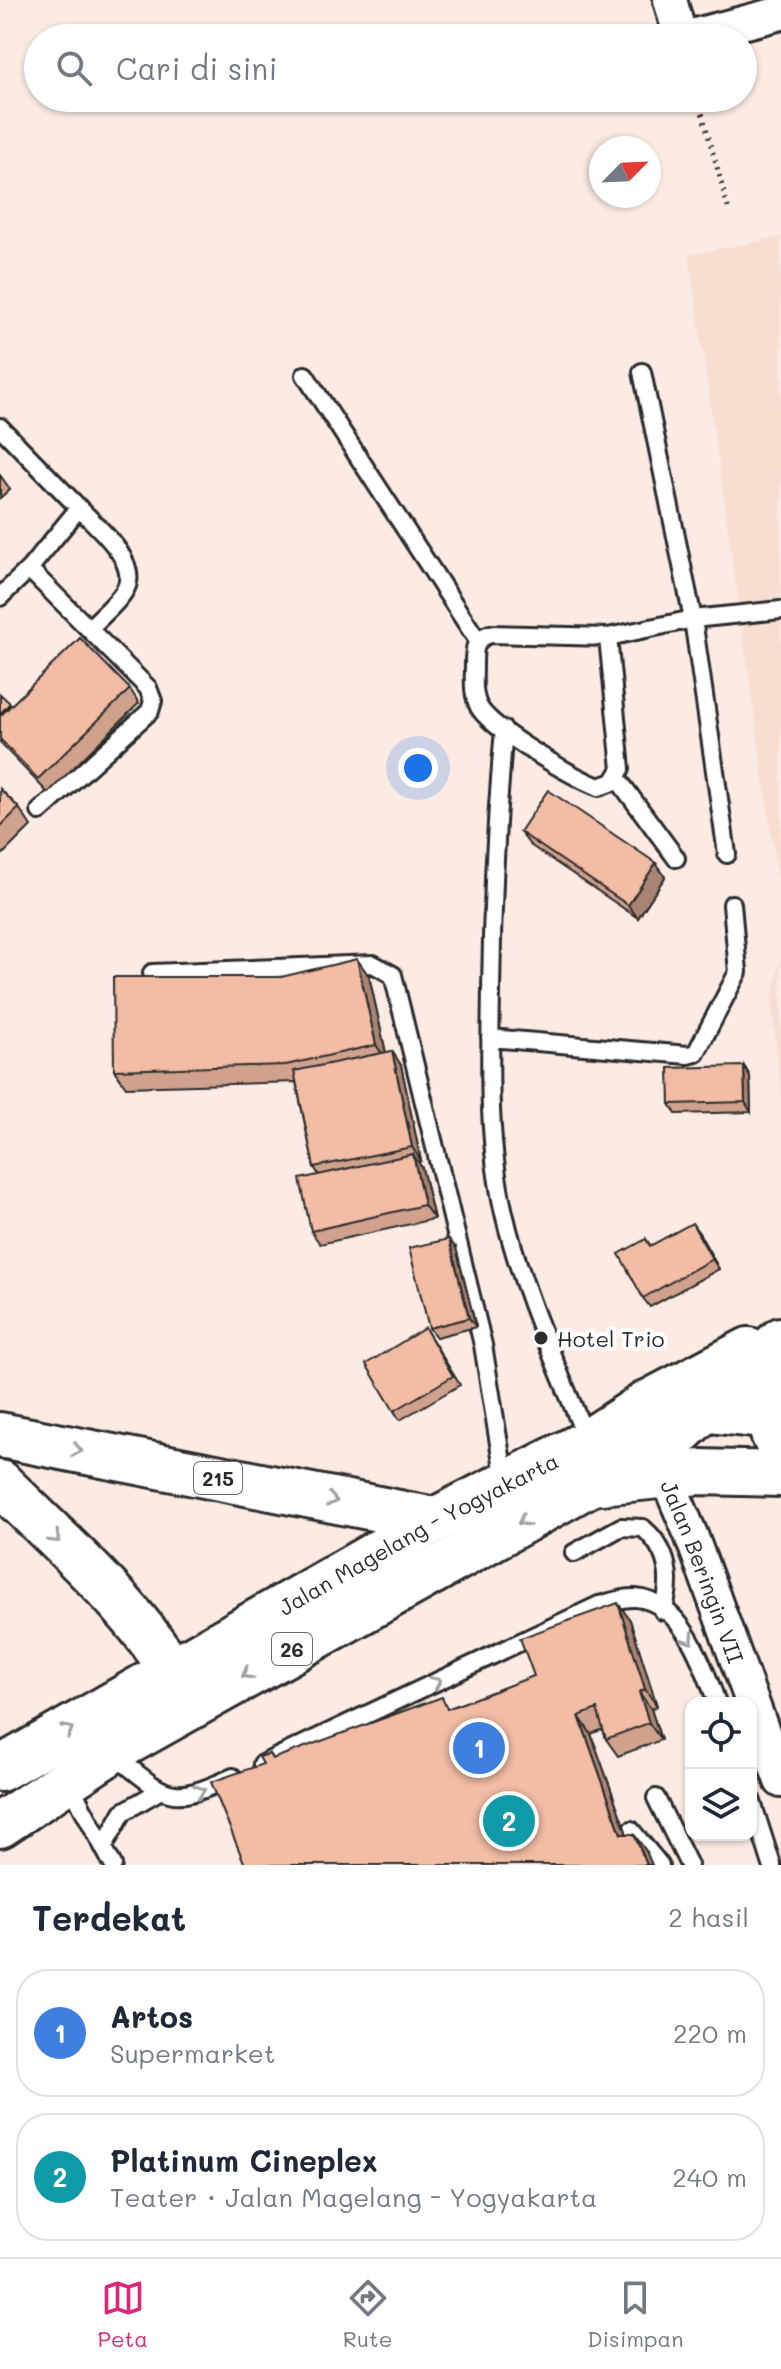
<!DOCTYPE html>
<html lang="id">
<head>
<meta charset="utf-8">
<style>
  body { margin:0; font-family:Mali,sans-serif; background:#f2f2f3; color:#1f2937 }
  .controls { position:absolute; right:24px; bottom:24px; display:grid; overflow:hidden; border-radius:16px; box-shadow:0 2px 6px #0004 }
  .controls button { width:72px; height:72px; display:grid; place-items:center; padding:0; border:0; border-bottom:2px solid #e0e1e3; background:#fff; color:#1f2937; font:40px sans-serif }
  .compass { position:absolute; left:589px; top:136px; width:72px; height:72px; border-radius:50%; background:#fff; box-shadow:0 2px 6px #0004; rotate:66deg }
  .you { position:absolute; left:418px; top:768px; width:28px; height:28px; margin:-20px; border:6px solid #fff; border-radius:50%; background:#1a73e8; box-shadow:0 0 0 12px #1a73e833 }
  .badge { display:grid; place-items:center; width:52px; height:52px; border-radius:50%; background:#db2777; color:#fff; font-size:26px; font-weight:700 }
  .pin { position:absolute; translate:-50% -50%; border:4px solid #fff; box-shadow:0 2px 8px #0006 }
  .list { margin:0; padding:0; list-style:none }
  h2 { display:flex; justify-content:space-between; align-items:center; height:104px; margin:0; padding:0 32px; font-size:34px }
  h2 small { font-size:26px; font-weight:400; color:#747a83 }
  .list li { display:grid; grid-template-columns:52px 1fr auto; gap:24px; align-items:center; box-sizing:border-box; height:128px; margin:0 16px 16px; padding:0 16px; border:2px solid #e0e1e3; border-radius:32px }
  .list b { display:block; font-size:30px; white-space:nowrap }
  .list p { margin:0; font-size:26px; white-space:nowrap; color:#747a83 }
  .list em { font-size:26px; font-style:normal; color:#747a83 }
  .icon { flex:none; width:44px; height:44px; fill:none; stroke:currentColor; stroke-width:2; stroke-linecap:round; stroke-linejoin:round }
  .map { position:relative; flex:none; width:781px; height:1865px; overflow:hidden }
  .search { position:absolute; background:#fff; box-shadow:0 2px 6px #0004; left:24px; right:24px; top:24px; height:88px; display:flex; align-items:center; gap:20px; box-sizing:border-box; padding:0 28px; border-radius:44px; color:#747a83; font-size:30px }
  .sheet { height:392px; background:#fff }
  nav { display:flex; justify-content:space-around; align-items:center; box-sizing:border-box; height:112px; border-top:2px solid #e0e1e3; background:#fff; font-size:22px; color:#747a83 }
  nav a { display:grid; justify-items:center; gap:4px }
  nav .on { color:#db2777 }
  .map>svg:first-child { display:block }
  .built { fill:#f8ddd1 }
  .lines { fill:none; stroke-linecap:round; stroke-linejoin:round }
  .service-casing { stroke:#2b2b2b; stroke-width:22 }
  .minor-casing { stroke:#2b2b2b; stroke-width:38 }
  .secondary-casing { stroke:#2b2b2b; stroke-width:50 }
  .primary-casing { stroke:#2b2b2b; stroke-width:50 }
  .trunk-casing { stroke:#2b2b2b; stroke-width:50 }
  .path { stroke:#2b2b2b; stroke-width:5; stroke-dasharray:2 6; stroke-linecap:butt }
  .service { stroke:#fff; stroke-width:16 }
  .minor { stroke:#fff; stroke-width:32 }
  .secondary { stroke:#fff; stroke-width:44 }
  .primary { stroke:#fff; stroke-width:44 }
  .trunk { stroke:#fff; stroke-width:44 }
  .wall { fill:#d0a28e; stroke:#2b2b2b; stroke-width:2 }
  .shaded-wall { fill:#a98474; stroke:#2b2b2b; stroke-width:2 }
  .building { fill:#f2bca5; stroke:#2b2b2b; stroke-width:2 }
  .oneway { stroke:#a0a0a0 }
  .poi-dot { fill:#2b2b2b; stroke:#fff; stroke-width:3 }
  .labels { text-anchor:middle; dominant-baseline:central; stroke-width:8; stroke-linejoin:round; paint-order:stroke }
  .shield { fill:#fff; stroke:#6b6b6b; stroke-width:2 }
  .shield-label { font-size:20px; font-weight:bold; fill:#2b2b2b }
  .poi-label { font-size:22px; fill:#2b2b2b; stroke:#fff; text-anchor:start }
  .street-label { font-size:22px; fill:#2b2b2b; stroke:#fff }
</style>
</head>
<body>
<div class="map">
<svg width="781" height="1865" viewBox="0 0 781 1865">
  <rect width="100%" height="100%" fill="#fbebe4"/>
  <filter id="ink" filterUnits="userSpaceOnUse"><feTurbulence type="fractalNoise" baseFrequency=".0125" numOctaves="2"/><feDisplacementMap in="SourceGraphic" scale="16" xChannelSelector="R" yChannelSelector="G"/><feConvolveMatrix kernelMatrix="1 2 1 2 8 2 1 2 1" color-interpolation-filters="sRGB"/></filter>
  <g filter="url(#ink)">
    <path class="built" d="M781,237V901L689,255Z
      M781,958V1098L772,1001Z"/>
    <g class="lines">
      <defs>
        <path id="service" d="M642,372L693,619L727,854
          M305,375L478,641
          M0,427L79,508L29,569L0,597
          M79,508C96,526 141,562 125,590C117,604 101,616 91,627
          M29,569L148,688L153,701L150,711L40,811
          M608,637L621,769L613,782L599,787C573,777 492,730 479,707C472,694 474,678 474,664C474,649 474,639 490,634L608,637L693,619L781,610
          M504,730C496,817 492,903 491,990C490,1064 487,1140 504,1213C522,1291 557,1366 587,1440
          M617,778L676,858
          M152,973L373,964L393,975L483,1345L505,1481
          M490,1038L688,1055L696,1053L738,972L732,904
          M574,1553L621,1527L643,1528C669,1550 673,1580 663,1611
          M114,1755C168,1797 167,1807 233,1777
          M262,1764L599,1605C611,1602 623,1597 636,1598C683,1602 704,1667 717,1703
          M68,1781L113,1865
          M656,1798L689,1865
          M751,1799L772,1865
          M631,1830L660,1865
          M105,1844L123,1812L159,1791"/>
        <g id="minor">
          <path d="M670,0L681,38"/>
          <path d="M684,38L781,13"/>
          <path id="s1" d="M658,1458L691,1535L781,1781"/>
        </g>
        <path id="secondary" d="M781,1355C772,1379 761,1426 781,1447
          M597,1436L646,1404L749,1350
          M593,1483L679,1433L781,1340"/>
        <path id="primary" d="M0,1483C70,1552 145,1615 191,1703"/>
        <g id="trunk">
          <path d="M0,1435L435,1520"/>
          <path id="s2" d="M0,1769L435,1520L588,1442L709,1410L781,1418"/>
          <path d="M0,1825L110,1752L591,1483L698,1472L781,1474"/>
        </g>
      </defs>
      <use href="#service" class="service-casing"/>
      <use href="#minor" class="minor-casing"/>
      <use href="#secondary" class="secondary-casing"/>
      <use href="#primary" class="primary-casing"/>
      <use href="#trunk" class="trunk-casing"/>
      <path class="path" d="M698,98L729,211"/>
      <use href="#service" class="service"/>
      <use href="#minor" class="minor"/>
      <use href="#secondary" class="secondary"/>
      <use href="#primary" class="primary"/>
      <use href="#trunk" class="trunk"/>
    </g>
    <path class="wall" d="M0,475L10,489L0,498Z
      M130,689L139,703L48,793L0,743V694L11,705Z
      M0,789L19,808L31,826L0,857Z
      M520,832L656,863L665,877L638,918L530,845Z
      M369,976L386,1053L401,1065L421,1161L418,1162L422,1168L434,1219L320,1244L311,1231L319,1175L314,1167L296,1082L126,1087L114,1070Z
      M744,1066L750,1076L751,1112L676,1114L670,1104Z
      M699,1233L719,1269L650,1307L643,1298L646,1239L651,1246Z
      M456,1248L476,1327L436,1337L429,1328Z
      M425,1328L460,1385L400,1420L394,1411Z
      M630,1620L657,1706L651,1709L661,1740L618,1756L606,1739L603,1729L591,1734L627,1834L646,1851L263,1764L269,1754L273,1759L450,1708L534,1676Z"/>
    <path class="shaded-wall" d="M656,863L665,877L638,918L628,905Z
      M357,959L369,976L388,1062L376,1045Z
      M392,1051L401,1065L421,1161L412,1147Z
      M744,1066L750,1076L751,1112L745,1102Z
      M413,1154L422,1168L434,1219L424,1205Z
      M692,1223L699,1233L719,1269L712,1259Z
      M449,1239L456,1248L476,1327L469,1318Z
      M618,1603L630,1620L657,1706L645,1689Z
      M639,1692L651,1709L661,1740L649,1723Z
      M579,1716L591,1734L633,1851L621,1834Z
      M634,1834L646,1851L652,1865H647Z"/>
    <path class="building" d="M80,638L130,689L38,779L0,739V716Z
      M0,694L10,703L0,714Z
      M0,789L19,808L0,827Z
      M548,790L656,863L628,905L520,832Z
      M357,959L376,1045L286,1065L114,1070L113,977H281Z
      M392,1051L412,1147L314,1167L294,1071Z
      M744,1066L745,1102L670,1104L669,1068Z
      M413,1154L424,1205L311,1231L300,1179Z
      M692,1223L712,1259L643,1298L619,1254L646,1239L650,1246Z
      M449,1239L469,1318L429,1328L409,1248Z
      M425,1328L453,1376L394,1411L366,1364Z
      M618,1603L645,1689L639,1692L649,1723L606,1739L597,1709L579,1716L621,1834H634L647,1865H245L211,1782L263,1764L259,1757L269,1754L272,1759L442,1697L447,1709L534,1676L520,1638Z"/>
    <defs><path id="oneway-chevron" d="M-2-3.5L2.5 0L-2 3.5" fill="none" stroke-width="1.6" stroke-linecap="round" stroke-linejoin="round" transform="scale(2)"/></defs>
    <g class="oneway">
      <use href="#oneway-chevron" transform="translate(77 1450) rotate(11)"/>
      <use href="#oneway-chevron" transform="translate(332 1500) rotate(11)"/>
      <use href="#oneway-chevron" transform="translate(523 1521) rotate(151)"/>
      <use href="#oneway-chevron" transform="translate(55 1538) rotate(45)"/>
      <use href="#oneway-chevron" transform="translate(689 1639) rotate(56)"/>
      <use href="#oneway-chevron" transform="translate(247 1674) rotate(151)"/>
      <use href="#oneway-chevron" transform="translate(436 1682) rotate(-26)"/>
      <use href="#oneway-chevron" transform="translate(68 1730) rotate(-30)"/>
      <use href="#oneway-chevron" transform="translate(200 1791) rotate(-20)"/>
    </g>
  </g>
  <circle class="poi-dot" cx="541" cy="1338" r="8"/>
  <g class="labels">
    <g class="shield">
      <rect x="194" y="1462" width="48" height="32" rx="6"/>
      <rect x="272" y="1633" width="40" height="32" rx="6"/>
    </g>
    <g class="shield-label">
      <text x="218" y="1478">215</text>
      <text x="292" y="1649">26</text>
    </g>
    <g class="poi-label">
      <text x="557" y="1338">Hotel Trio</text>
    </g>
    <g class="street-label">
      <text stroke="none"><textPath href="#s2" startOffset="480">Jalan Magelang - Yogyakarta</textPath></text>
      <text stroke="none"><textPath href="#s1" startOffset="122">Jalan Beringin VII</textPath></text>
    </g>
  </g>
</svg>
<div class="controls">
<button><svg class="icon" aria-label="locate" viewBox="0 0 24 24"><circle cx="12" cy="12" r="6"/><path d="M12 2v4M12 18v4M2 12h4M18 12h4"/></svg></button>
<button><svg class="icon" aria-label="layers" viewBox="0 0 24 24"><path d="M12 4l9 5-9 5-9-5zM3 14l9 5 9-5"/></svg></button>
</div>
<svg class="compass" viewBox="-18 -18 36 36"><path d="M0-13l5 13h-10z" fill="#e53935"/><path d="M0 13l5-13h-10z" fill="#747a83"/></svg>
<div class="you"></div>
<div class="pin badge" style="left:479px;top:1748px;background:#3f7fe0">1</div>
<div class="pin badge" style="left:509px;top:1821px;background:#0f9aa8">2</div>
<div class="search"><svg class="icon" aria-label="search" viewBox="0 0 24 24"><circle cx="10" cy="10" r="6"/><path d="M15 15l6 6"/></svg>Cari di sini</div>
</div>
<section class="sheet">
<h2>Terdekat<small>2 hasil</small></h2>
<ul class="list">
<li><span class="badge" style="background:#3f7fe0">1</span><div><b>Artos</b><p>Supermarket</p></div><em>220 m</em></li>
<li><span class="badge" style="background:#0f9aa8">2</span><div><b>Platinum Cineplex</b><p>Teater · Jalan Magelang - Yogyakarta</p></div><em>240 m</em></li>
</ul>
</section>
<nav>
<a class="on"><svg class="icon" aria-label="map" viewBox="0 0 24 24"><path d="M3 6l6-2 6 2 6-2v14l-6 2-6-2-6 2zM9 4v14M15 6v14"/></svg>Peta</a>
<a><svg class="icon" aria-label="directions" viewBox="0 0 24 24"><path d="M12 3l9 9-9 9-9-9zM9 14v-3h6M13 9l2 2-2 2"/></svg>Rute</a>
<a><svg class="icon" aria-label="saved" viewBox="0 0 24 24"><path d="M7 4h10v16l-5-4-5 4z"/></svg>Disimpan</a>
</nav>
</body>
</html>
